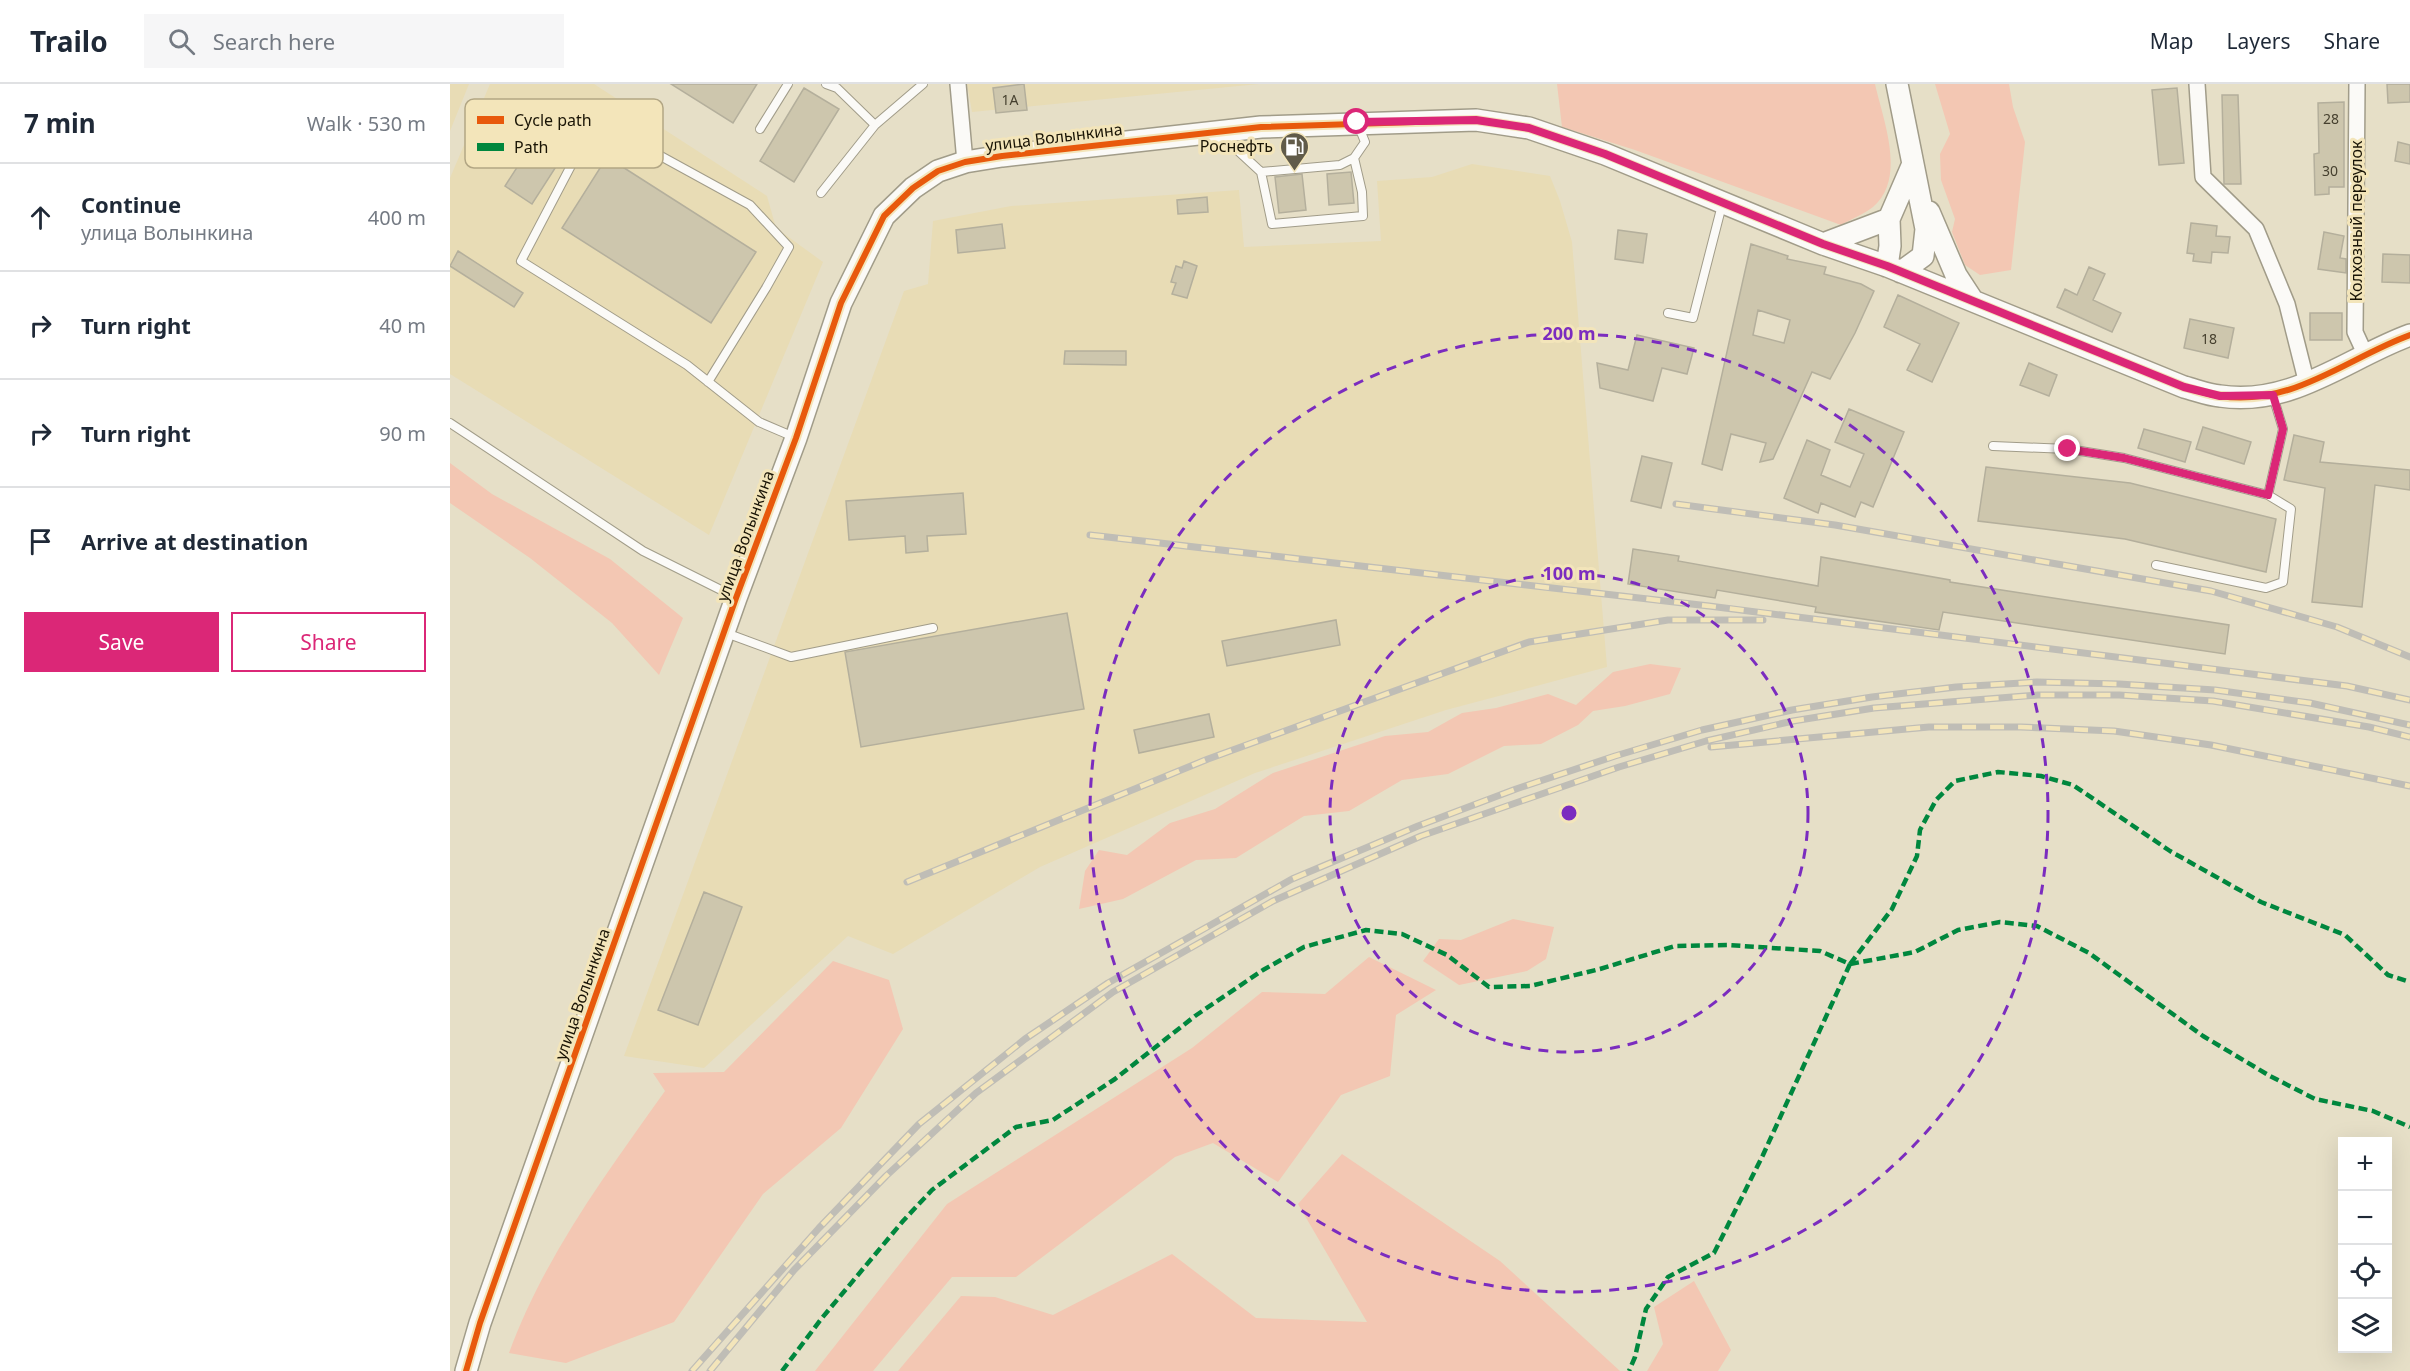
<!DOCTYPE html>
<html lang="en">
<head>
<meta charset="utf-8">
<style>
  body { margin:0; font-family:"Noto Sans",sans-serif; background:#f6f6f7; color:#1f2937 }
  .controls { position:absolute; right:18px; bottom:18px; display:grid; overflow:hidden; border-radius:0px; box-shadow:0 6px 24px #0002 }
  .controls button { width:54px; height:54px; display:grid; place-items:center; padding:0; border:0; border-bottom:2px solid #e0e1e3; background:#fff; color:#1f2937; font:30px sans-serif }
  .stop { position:absolute; width:18px; height:18px; margin:-14px; border:4px solid #db2777; border-radius:50%; background:#fff }
  .stop.end { background:#db2777; border-color:#fff; box-shadow:0 2px 6px #0008 }
  .list { margin:0; padding:0; list-style:none }
  h2 { display:flex; justify-content:space-between; align-items:center; height:78px; margin:0; padding:0 24px; font-size:26px }
  h2 small { font-size:20px; font-weight:400; color:#747a83 }
  .list li { display:grid; grid-template-columns:39px 1fr auto; gap:18px; align-items:center; box-sizing:border-box; height:108px; padding:0 24px; border-top:2px solid #e0e1e3 }
  .list b { display:block; font-size:22px; white-space:nowrap }
  .list p { margin:0; font-size:20px; white-space:nowrap; color:#747a83 }
  .list em { font-size:20px; font-style:normal; color:#747a83 }
  .actions { display:flex; gap:12px; padding:18px 24px }
  .actions a { flex:1; padding:14px 0; border:2px solid #db2777; border-radius:0px; text-align:center; font-size:21px; color:#db2777 }
  .actions .main { background:#db2777; color:#fff }
  .icon { flex:none; width:33px; height:33px; fill:none; stroke:currentColor; stroke-width:2; stroke-linecap:round; stroke-linejoin:round }
  .map { position:relative; flex:none; width:1960px; height:1287px; overflow:hidden }
  header { display:flex; align-items:center; gap:36px; box-sizing:border-box; height:84px; padding:0 30px; background:#fff; border-bottom:2px solid #e0e1e3 }
  header strong { font-size:28px }
  nav { display:flex; gap:33px; margin-inline-start:auto; font-size:21px }
  .search { width:420px; height:54px; background:#f6f6f7; display:flex; align-items:center; gap:15px; box-sizing:border-box; padding:0 21px; border-radius:0px; color:#747a83; font-size:22px }
  main { display:flex }
  aside { flex:1; background:#fff }
  .map>svg:first-child { display:block }
  .built { fill:#e8dcb5 }
  .green { fill:#f3c7b3 }
  .building { fill:#cdc6ad; stroke:#b4af9c; stroke-width:1.5; fill-rule:evenodd }
  .lines { fill:none; stroke-linecap:round; stroke-linejoin:round }
  .lane-casing { stroke:#a19c89; stroke-width:10 }
  .street-casing { stroke:#a19c89; stroke-width:18 }
  .secondary-casing { stroke:#a19c89; stroke-width:24 }
  .lane { stroke:#fbfaf7; stroke-width:8 }
  .street { stroke:#fbfaf7; stroke-width:15 }
  .secondary { stroke:#fbfaf7; stroke-width:21 }
  .rail-casing { stroke:#bfbdb6; stroke-width:7 }
  .rail { stroke:#f3e5ba; stroke-width:4.5; stroke-dasharray:14; stroke-linecap:butt }
  .quiet { stroke:#00873e; stroke-width:4.5; stroke-dasharray:9 4.5; stroke-linecap:butt }
  .cycleway-casing { stroke:#f3e5ba; stroke-width:10 }
  .cycleway { stroke:#e8590c; stroke-width:6 }
  .route { stroke:#db2777; stroke-width:8 }
  .ring { fill:none; stroke:#7b2cbf; stroke-width:3; stroke-dasharray:10 8 }
  .labels { text-anchor:middle; dominant-baseline:central; stroke-width:6; stroke-linejoin:round; paint-order:stroke }
  .number-label { font-size:14px; fill:#46402f }
  .street-label { font-size:16px; fill:#191405; stroke:#f3e5ba }
  .poi-label { font-size:16px; fill:#191405; stroke:#f3e5ba; text-anchor:end }
  .key { fill:#f3e5ba; stroke:#b2a684; stroke-width:1.5 }
  .key-label { font-size:16px; fill:#191405 }
  .centre { fill:#7b2cbf; stroke:#f3e5ba; stroke-width:3 }
  .ring-label { font-size:18px; text-anchor:middle; font-weight:bold; fill:#7b2cbf; stroke:#f3e5ba; stroke-width:6; stroke-linejoin:round; paint-order:stroke }
</style>
</head>
<body>
<header>
<strong>Trailo</strong>
<div class="search"><svg class="icon" aria-label="search" viewBox="0 0 24 24"><circle cx="10" cy="10" r="6"/><path d="M15 15l6 6"/></svg>Search here</div>
<nav><a>Map</a><a>Layers</a><a>Share</a></nav>
</header>
<main>
<aside>
<h2>7 min<small>Walk · 530 m</small></h2>
<ul class="list">
<li><svg class="icon" aria-label="ahead" viewBox="0 0 24 24"><path d="M12 20V5M6 11l6-6 6 6"/></svg><div><b>Continue</b><p>улица Волынкина</p></div><em>400 m</em></li>
<li><svg class="icon" aria-label="right" viewBox="0 0 24 24"><path d="M7 20v-9h11M14 6l5 5-5 5"/></svg><div><b>Turn right</b></div><em>40 m</em></li>
<li><svg class="icon" aria-label="right" viewBox="0 0 24 24"><path d="M7 20v-9h11M14 6l5 5-5 5"/></svg><div><b>Turn right</b></div><em>90 m</em></li>
<li><svg class="icon" aria-label="arrive" viewBox="0 0 24 24"><path d="M6 21V4h12l-3 4 3 4H6"/></svg><div><b>Arrive at destination</b></div></li>
</ul>
<div class="actions"><a class="main">Save</a><a>Share</a></div>
</aside>
<div class="map">
<svg width="1960" height="1287" viewBox="0 0 1960 1287">
  <rect width="100%" height="100%" fill="#e6dfc7"/>
  <path class="built" d="M0,0H19L0,47Z
    M40,0H144L317,112L326,144L373,178L259,451L0,290V94Z
    M517,0H809L522,28Z
    M1022,80L1100,92L1110,117L1122,158L1157,583L996,626L805,689L590,783L443,870L398,852L254,984L174,972L454,207L478,200L483,137L561,122L789,106L794,163L931,157L927,97L982,93Z"/>
  <path class="green" d="M1107,0H1425C1433,36 1457,94 1423,123C1414,130 1401,135 1391,141L1185,66L1112,43Z
    M1485,0H1559L1563,23L1575,58L1561,186L1530,191L1515,181L1502,148L1505,135L1491,96L1490,70L1500,50Z
    M0,379L42,410L160,475L233,534L209,591L162,539L80,474L0,419Z
    M1200,580L1231,584L1220,610L1175,622L1143,627L1128,641L1091,660L1054,662L998,690L952,696L899,727L854,732L786,774L746,776L673,815L629,825L635,787L649,766L677,771L720,739L765,725L823,689L935,652L978,648L1012,629L1046,624L1098,610L1126,621L1163,588Z
    M1063,835L1104,843L1096,875L1077,887L1009,901L973,877L989,855L1011,856Z
    M919,873L986,906L946,931L940,992L891,1011L828,1098L763,1059L725,1073L566,1193H502L423,1287H365L497,1120L742,964L812,908L875,910Z
    M383,877L439,896L453,945L391,1044L313,1110L224,1238L116,1279L59,1269C94,1173 156,1090 215,1007L203,989L274,988Z
    M892,1070L1050,1177L1170,1287H448L511,1212L545,1213L603,1231L722,1170L806,1234L917,1238L848,1120Z
    M1244,1197L1281,1266L1268,1287H1197L1213,1260L1204,1223Z"/>
  <path class="building" d="M221,0H307L283,39Z
    M574,0L577,26L546,29L543,4Z
    M1937,0H1960V18L1938,19Z
    M354,4L389,25L344,98L310,77Z
    M1727,4L1734,79L1709,81L1702,6Z
    M1772,11H1788L1791,100H1774Z
    M1894,18V103H1879V110L1865,111L1864,70L1869,69L1868,19Z
    M102,29L129,47L82,120L55,102Z
    M1948,58L1960,61V80L1945,77Z
    M157,73L306,168L261,239L112,144Z
    M901,88L904,119L879,121L877,90Z
    M852,90L856,126L829,129L825,93Z
    M757,113L758,128L728,130L727,116Z
    M1741,139L1767,142L1766,152L1780,153L1778,169L1762,168L1761,179L1743,177L1744,170L1737,169Z
    M552,140L555,164L508,169L506,146Z
    M1168,146L1197,150L1193,179L1165,175Z
    M1874,148L1894,152L1890,174L1896,175V189L1868,185Z
    M1301,160L1338,172L1337,175L1376,183L1374,190L1411,200L1424,207L1405,249L1380,295L1362,288L1323,375L1310,378L1316,359L1281,350L1272,386L1252,380ZM1308,226L1340,236L1334,259L1303,251Z
    M8,167L73,209L64,223L0,182Z
    M1933,170L1960,171V199L1932,198Z
    M734,177L747,182L737,214L722,210L726,199L721,198L726,182L732,184Z
    M1639,183L1655,190L1643,216L1671,229L1662,248L1607,223L1615,205L1627,211Z
    M1448,211L1509,239L1482,298L1457,286L1470,260L1434,243Z
    M1860,229H1892V256H1860Z
    M1740,235L1784,244L1778,274L1734,264Z
    M1187,251L1244,264L1237,290L1212,284L1203,317L1150,304L1147,279L1178,286Z
    M615,267H676V281L614,280Z
    M1579,279L1607,291L1599,312L1570,301Z
    M1399,325L1454,348L1423,423L1411,418L1405,433L1371,419L1368,429L1334,414L1357,356L1380,366L1371,391L1400,403L1414,370L1385,358Z
    M1753,343L1801,358L1794,380L1746,365Z
    M1694,345L1741,358L1735,378L1688,364Z
    M1844,351L1874,358L1870,378L1960,386V406L1925,401L1912,523L1862,518L1875,404L1834,396Z
    M1192,372L1222,379L1211,424L1181,417Z
    M1536,383L1680,399L1826,435L1816,488L1675,455L1528,437Z
    M513,409L516,450L477,452L478,467L456,469L455,452L399,456L396,417Z
    M1183,465L1229,472L1228,477L1368,502L1371,473L1500,496V498L1779,541L1775,570L1493,528L1489,546L1365,528L1366,523L1267,506L1265,514L1178,500Z
    M617,529L634,625L411,663L395,568Z
    M886,536L890,561L777,582L772,557Z
    M759,630L764,653L689,669L684,646Z
    M254,808L292,823L248,941L208,926Z"/>
  <g class="lines">
    <defs>
      <path id="lane" d="M376,0L387,4L425,41
        M310,45L338,0
        M772,52L811,88L890,81L904,74L915,58L909,43
        M811,88L822,140L913,132L912,108L904,74
        M371,109L425,41L473,0
        M1218,229L1243,234L1272,121
        M258,298L316,204L339,163L300,121L145,36L71,177L237,281L309,338L344,353
        M0,339L193,467L285,513
        M1543,362L1618,365L1674,374L1818,411L1833,345L1823,312
        M1706,481L1816,504L1833,498L1841,425L1818,411
        M276,549L341,573L483,544"/>
      <path id="street" d="M508,0L515,78
        M1747,0L1753,93L1806,145L1837,220L1857,300
        M1907,0L1905,248L1916,272"/>
      <path id="secondary" d="M1447,0L1476,145L1473,172L1451,188
        M1479,128L1506,191L1523,217
        M1373,160L1439,135L1462,82
        M1437,182L1440,162L1439,135
        M16,1287L30,1239L286,514L346,354L391,219L434,132L463,104L488,87L515,78L552,72L811,43L1026,36L1079,44L1155,70L1373,160L1437,182L1734,303C1746,306 1758,311 1770,312C1842,323 1897,274 1960,251"/>
    </defs>
    <use href="#lane" class="lane-casing"/>
    <use href="#street" class="street-casing"/>
    <use href="#secondary" class="secondary-casing"/>
    <use href="#lane" class="lane"/>
    <use href="#street" class="street"/>
    <use href="#secondary" class="secondary"/>
    <defs>
      <path id="rail" d="M1226,420L1385,441L1761,507L1887,543L1960,573
        M640,451L1259,522L1897,602L1960,616
        M1261,663L1479,643H1571L1664,647L1761,661L1960,702
        M457,798L758,675L1079,558L1218,536H1313
        M242,1287L369,1144L469,1040L575,955L658,899L842,795L968,742L1066,705L1165,672L1252,646L1342,626L1422,613L1506,603L1587,598L1669,600L1765,606L1860,619L1960,641
        M260,1287L344,1186L436,1092L526,1009L663,908L823,817L971,752L1169,683L1256,657L1343,637L1424,624L1588,611H1669L1763,617L1919,643L1960,653"/>
    </defs>
    <use href="#rail" class="rail-casing"/>
    <use href="#rail" class="rail"/>
    <path class="quiet" d="M1400,880L1442,825L1467,772L1470,746L1486,716L1505,697L1548,688L1591,692L1623,701L1720,767L1811,818L1895,851L1938,891L1960,898
      M1400,880L1465,868L1508,846L1550,838L1587,842L1639,869L1753,952L1820,992L1865,1015L1923,1027L1960,1043
      M332,1287L372,1234L453,1137L482,1106L566,1043L603,1036L665,995L745,932L813,886L854,863L916,846L952,850L997,871L1039,903L1080,902L1150,885L1225,862L1277,861L1370,867L1400,880L1313,1071L1264,1169L1218,1193L1196,1225L1185,1273L1179,1287"/>
    <defs>
      <path id="cycleway" d="M16,1287L30,1239L286,514L346,354L391,219L434,132L463,104L488,87L515,78L552,72L811,43L1026,36L1079,44L1155,70L1373,160L1437,182L1734,303C1746,306 1758,311 1770,312C1842,323 1897,274 1960,251"/>
    </defs>
    <use href="#cycleway" class="cycleway-casing"/>
    <use href="#cycleway" class="cycleway"/>
  </g>
  <g class="lines">
    <path class="route" d="M907,38L1026,36L1079,44L1155,70L1373,160L1437,182L1734,303L1770,312L1823,311L1833,345L1818,411L1674,374L1618,365"/>
  </g>
  <g class="ring">
    <circle cx="1119" cy="729" r="239"/>
    <circle cx="1119" cy="729" r="479"/>
  </g>
  <defs>
    <symbol id="fuel-pin" viewBox="-11 -11 22 30"><path d="M0 17L-7.5 6A9.5 9.5 0 1 1 7.5 6Z" fill="#615b49" stroke="#f3e5ba"/><path d="M-5.5-6h7V0h2V4h1.3V-2.5L3-4.5l.8-.8L6-3V5H2.5V1h-1V6h-7ZM-4.2-4.7v3.2H.2V-4.7Z" fill="#fff"/></symbol>
  </defs>
  <g fill-rule="evenodd">
    <use href="#fuel-pin" x="828" y="46" width="33" height="45"/>
  </g>
  <g class="labels">
    <g class="number-label">
      <text x="560" y="15">1А</text>
      <text x="1881" y="34">28</text>
      <text x="1880" y="86">30</text>
      <text x="1759" y="254">18</text>
    </g>
    <g class="street-label">
      <text transform="translate(604 53) rotate(-7)">улица Волынкина</text>
      <text transform="translate(1906 137) rotate(-90)">Колхозный переулок</text>
      <text transform="translate(295 452) rotate(-70)">улица Волынкина</text>
      <text transform="translate(132 910) rotate(-71)">улица Волынкина</text>
    </g>
    <g class="poi-label">
      <text x="823" y="62">Роснефть</text>
    </g>
  </g>
  <rect x="15" y="15" width="198" height="69" rx="9" class="key"/>
  <rect x="27" y="32" width="27" height="8" fill="#e8590c"/>
  <rect x="27" y="59" width="27" height="8" fill="#00873e"/>
  <g class="key-label">
    <text x="64" y="42">Cycle path</text>
    <text x="64" y="69">Path</text>
  </g>
  <circle cx="1119" cy="729" r="9" class="centre"/>
  <g class="ring-label">
    <text x="1119" y="256">200 m</text>
    <text x="1119" y="496">100 m</text>
  </g>
</svg>
<div class="controls">
<button>+</button>
<button>−</button>
<button><svg class="icon" aria-label="locate" viewBox="0 0 24 24"><circle cx="12" cy="12" r="6"/><path d="M12 2v4M12 18v4M2 12h4M18 12h4"/></svg></button>
<button><svg class="icon" aria-label="layers" viewBox="0 0 24 24"><path d="M12 4l9 5-9 5-9-5zM3 14l9 5 9-5"/></svg></button>
</div>
<div class="stop" style="left:907px;top:38px"></div>
<div class="stop end" style="left:1618px;top:365px"></div>
</div>
</main>
</body>
</html>
